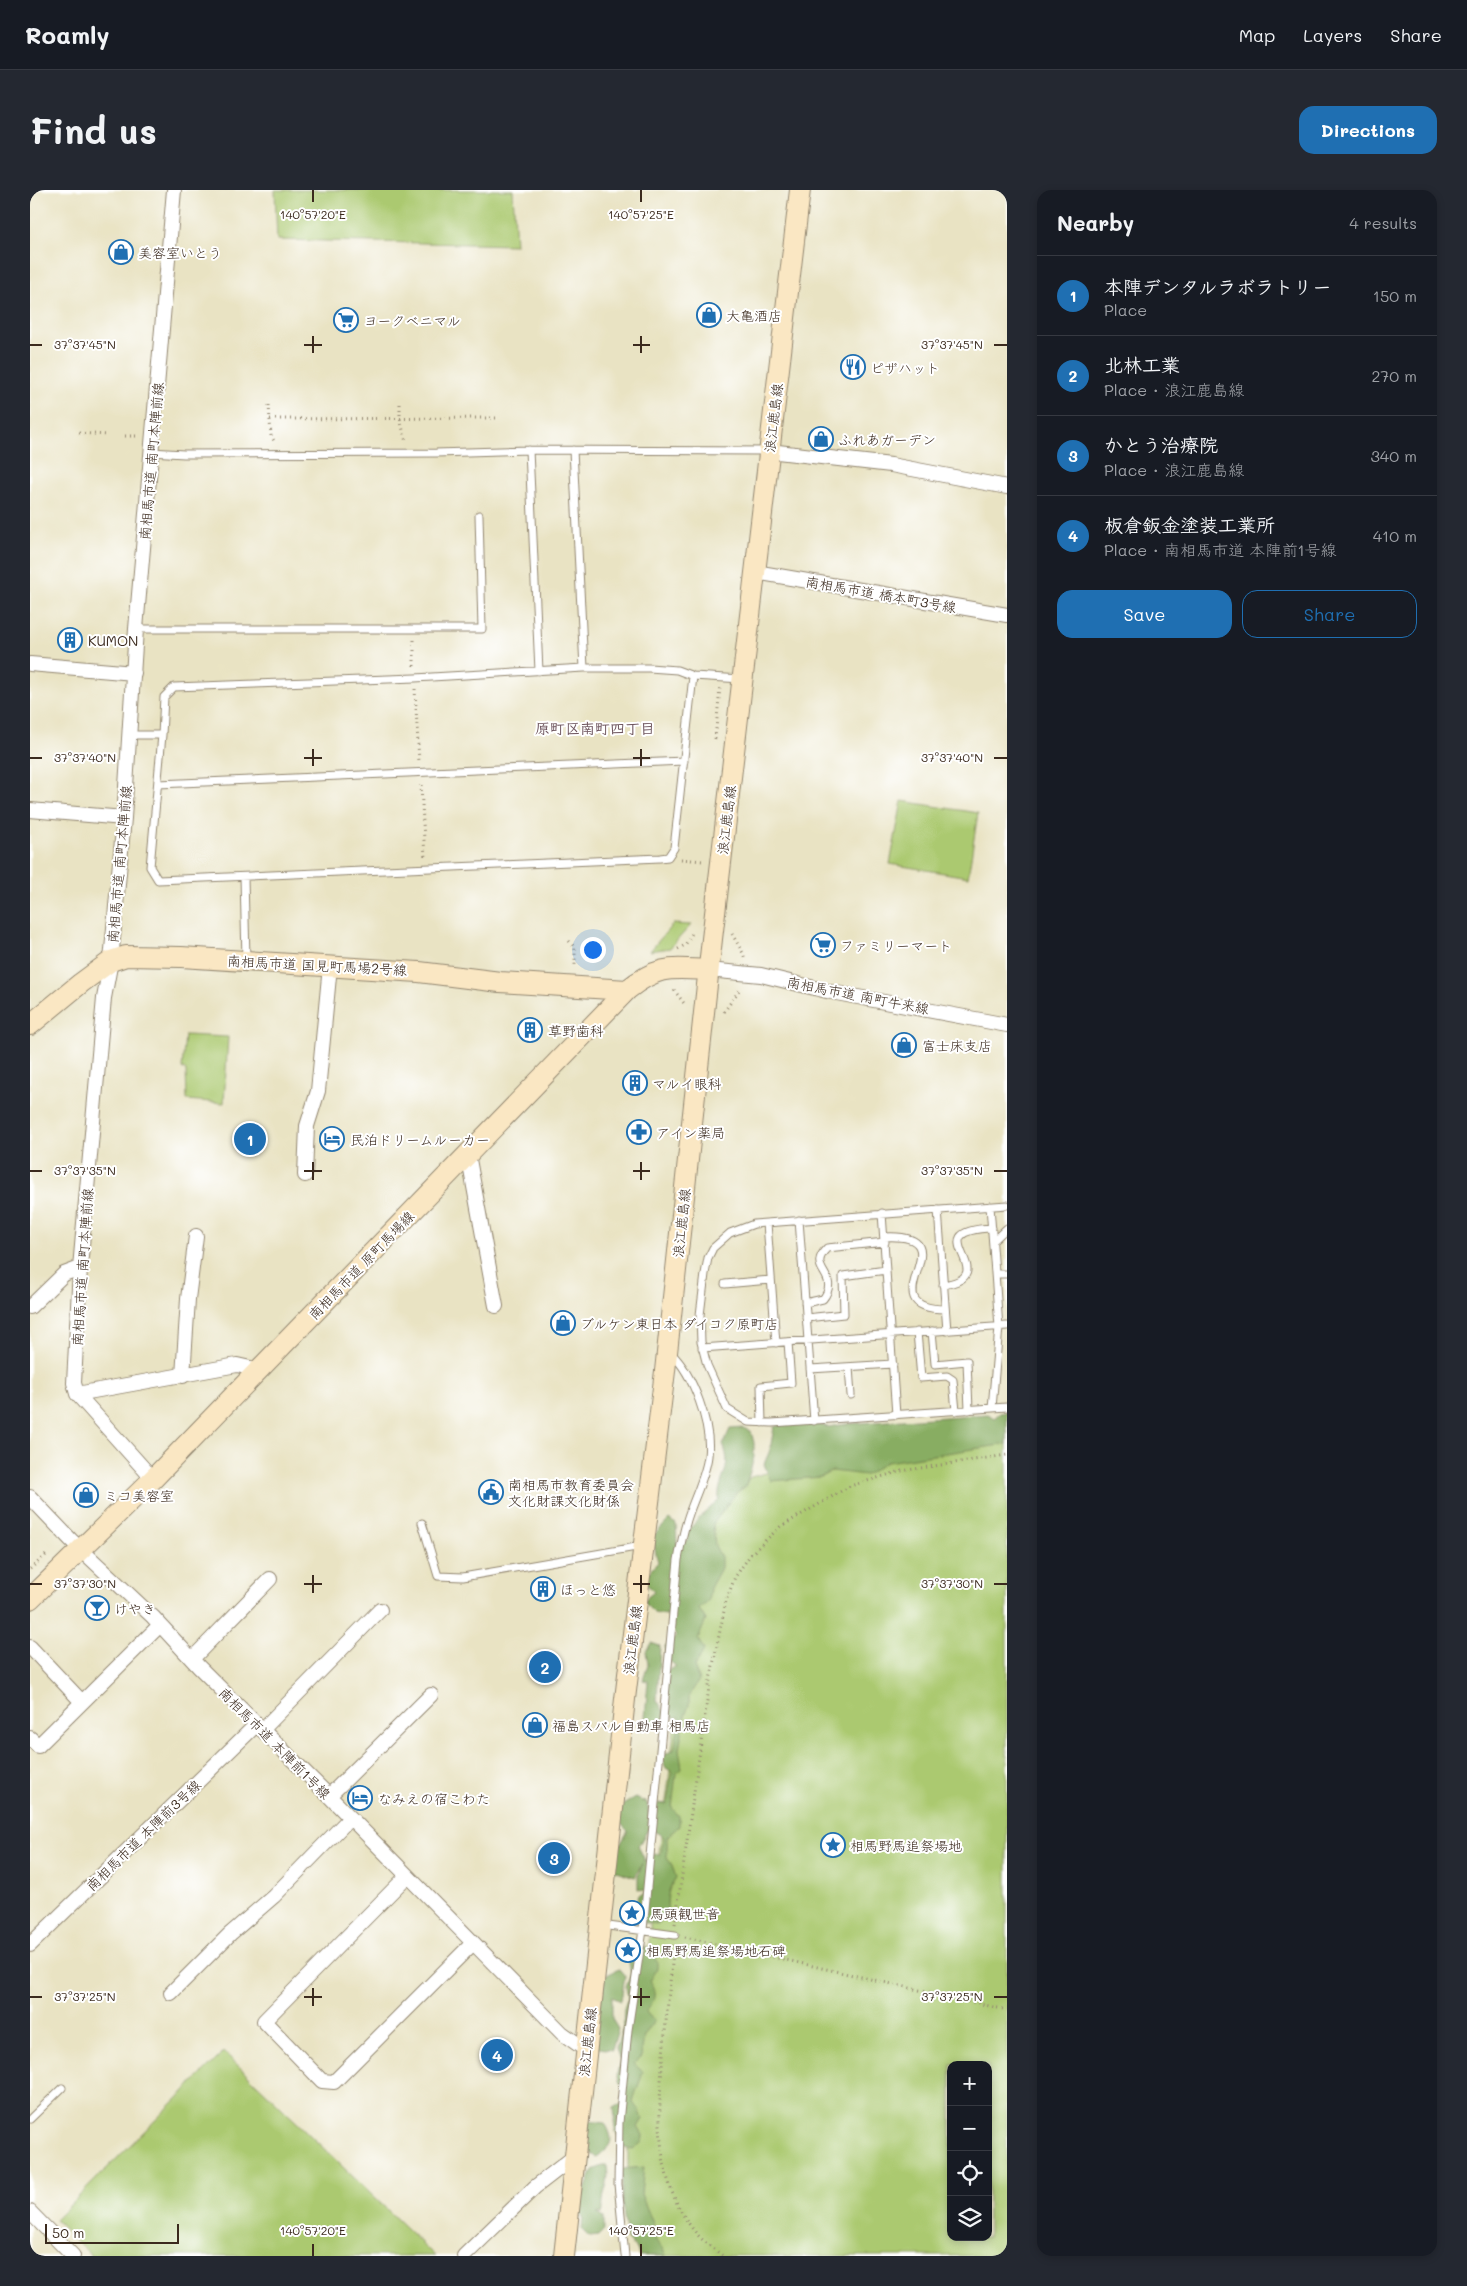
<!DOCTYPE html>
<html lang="en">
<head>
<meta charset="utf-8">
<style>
  body { margin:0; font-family:Mali,"Klee One",sans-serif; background:#242831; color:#f1f3f6 }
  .controls { position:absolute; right:15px; bottom:15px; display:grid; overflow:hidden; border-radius:10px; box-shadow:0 2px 8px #0003 }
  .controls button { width:45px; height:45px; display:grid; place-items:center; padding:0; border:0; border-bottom:1px solid #363941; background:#171b24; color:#f1f3f6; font:25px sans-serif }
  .scale { position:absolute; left:15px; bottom:12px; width:134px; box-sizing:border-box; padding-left:5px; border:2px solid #3b2a1e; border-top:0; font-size:14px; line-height:18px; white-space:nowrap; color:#3b2a1e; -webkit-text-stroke:4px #fff; paint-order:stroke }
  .you { position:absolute; left:562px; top:759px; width:18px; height:18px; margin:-12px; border:4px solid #fff; border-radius:50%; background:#1a73e8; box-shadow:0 0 0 8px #1a73e833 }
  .badge { display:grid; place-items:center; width:32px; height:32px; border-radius:50%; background:#1f6fb2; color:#fff; font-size:16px; font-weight:700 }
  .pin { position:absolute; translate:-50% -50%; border:2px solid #fff; box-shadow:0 1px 5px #0006 }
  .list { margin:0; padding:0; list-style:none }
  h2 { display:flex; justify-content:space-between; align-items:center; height:65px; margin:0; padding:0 20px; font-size:21px }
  h2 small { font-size:16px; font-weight:400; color:#9ea1a6 }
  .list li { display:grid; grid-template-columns:32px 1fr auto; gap:15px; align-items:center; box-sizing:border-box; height:80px; padding:0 20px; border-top:1px solid #363941 }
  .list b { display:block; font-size:19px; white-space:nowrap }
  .list p { margin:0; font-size:16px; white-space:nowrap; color:#9ea1a6 }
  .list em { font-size:16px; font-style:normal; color:#9ea1a6 }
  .actions { display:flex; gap:10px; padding:15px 20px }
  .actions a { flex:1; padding:11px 0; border:1px solid #1f6fb2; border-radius:15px; text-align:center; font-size:18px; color:#1f6fb2 }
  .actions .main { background:#1f6fb2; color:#fff }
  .icon { flex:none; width:28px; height:28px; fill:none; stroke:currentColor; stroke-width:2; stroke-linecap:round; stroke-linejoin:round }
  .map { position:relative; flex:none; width:977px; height:2066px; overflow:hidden; border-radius:15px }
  header { display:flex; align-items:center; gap:30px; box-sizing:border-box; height:70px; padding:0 25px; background:#171b24; border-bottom:1px solid #363941 }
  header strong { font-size:24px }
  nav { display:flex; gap:28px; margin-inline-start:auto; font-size:18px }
  .intro { display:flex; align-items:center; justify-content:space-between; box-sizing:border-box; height:120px; padding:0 30px }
  h1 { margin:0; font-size:35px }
  .button { padding:12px 22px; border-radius:15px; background:#1f6fb2; color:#fff; font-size:18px; font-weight:700 }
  main { display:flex; gap:30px; padding:0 30px }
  aside { flex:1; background:#171b24; border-radius:15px; box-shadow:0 2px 8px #0003 }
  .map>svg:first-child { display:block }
  .green { fill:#abc970; stroke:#737a47; fill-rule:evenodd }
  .forest { fill:#88ad62; stroke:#626c40; fill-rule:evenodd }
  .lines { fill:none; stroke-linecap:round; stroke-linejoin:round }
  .lane-casing { stroke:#928670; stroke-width:9 }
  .street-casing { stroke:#928670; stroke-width:16 }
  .secondary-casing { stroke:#928670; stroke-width:22 }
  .path { stroke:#928670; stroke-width:3; stroke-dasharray:1 4; stroke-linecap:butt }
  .lane { stroke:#fff; stroke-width:7 }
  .street { stroke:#fff; stroke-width:14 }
  .secondary { stroke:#fae7c3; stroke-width:20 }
  .ticks { fill:none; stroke:#3b2a1e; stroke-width:2 }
  .labels { text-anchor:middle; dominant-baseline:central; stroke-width:4; stroke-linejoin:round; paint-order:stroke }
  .poi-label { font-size:14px; fill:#3b2a1e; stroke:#fff; text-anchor:start }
  .street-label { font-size:14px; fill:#3b2a1e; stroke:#fff }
  .neighbourhood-label { font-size:15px; font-weight:bold; fill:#6e555e; stroke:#fff }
  .ticks-label { font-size:12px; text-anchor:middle; fill:#3b2a1e; stroke:#fff; stroke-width:4; stroke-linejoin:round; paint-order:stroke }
</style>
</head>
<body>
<header>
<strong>Roamly</strong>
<nav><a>Map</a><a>Layers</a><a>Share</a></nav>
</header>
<div class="intro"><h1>Find us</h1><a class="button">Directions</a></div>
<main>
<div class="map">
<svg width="977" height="2066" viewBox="0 0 977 2066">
  <rect width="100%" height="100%" fill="#fff"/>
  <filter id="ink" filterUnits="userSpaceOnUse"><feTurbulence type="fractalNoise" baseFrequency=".02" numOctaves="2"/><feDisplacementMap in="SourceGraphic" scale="10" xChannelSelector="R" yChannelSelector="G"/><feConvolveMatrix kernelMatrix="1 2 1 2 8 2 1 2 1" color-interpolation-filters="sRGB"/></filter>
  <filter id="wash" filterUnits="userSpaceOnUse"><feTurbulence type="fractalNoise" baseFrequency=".0096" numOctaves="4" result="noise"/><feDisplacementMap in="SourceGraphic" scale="20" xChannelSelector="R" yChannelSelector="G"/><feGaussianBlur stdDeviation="1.12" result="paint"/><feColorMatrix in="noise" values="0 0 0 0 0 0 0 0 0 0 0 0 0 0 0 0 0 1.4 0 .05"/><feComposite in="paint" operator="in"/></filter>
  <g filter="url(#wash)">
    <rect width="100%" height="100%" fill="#e9e3c3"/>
    <path class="green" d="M245,0H483L486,55L247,50Z
      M872,611L948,623L938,687L860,674Z
      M643,734L661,735L640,758L620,761Z
      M155,845L198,847L194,913L157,910L156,881L152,878Z
      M977,1241V2066H620L598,1991V1913L607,1815L619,1754L621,1722L639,1588L648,1499L673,1336L694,1308L721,1287L809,1264ZM921,1875H958V2047H921Z
      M194,1862L405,2066H62L25,2030Z"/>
    <path class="forest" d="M977,1222V1254L856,1272L836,1285L802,1281L791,1287L741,1291L734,1274L740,1260L744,1237L765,1228L798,1237L816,1234L958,1224L964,1228L970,1223Z
      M713,1238L721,1241L724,1253V1267L716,1296L706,1303L683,1334L685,1356L691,1367V1378L680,1398L678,1412L669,1419L676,1430L668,1449L674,1460L664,1477L669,1490L659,1506V1515L655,1526L649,1559L652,1579L646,1583L642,1618L649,1626V1636L637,1647V1668L642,1675L646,1688C637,1698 636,1712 638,1725L629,1734L607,1732L604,1718L609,1705L620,1702L608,1699V1686L612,1673L605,1687L583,1680L588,1658L598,1641L588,1631L591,1616L605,1608L617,1613L619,1624L628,1613L637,1614L642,1582L635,1577L633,1569L635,1564L644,1560L650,1527H642L638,1522V1511L633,1483L646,1476L635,1468V1456L646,1447L636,1423L635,1425L624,1423L616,1415L615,1409L624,1402L615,1392L618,1383L628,1372L622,1347L640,1329L646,1334L647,1355L659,1350L655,1346C663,1332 678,1321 689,1309C687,1289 704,1279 693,1255L700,1239ZM619,1638L634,1647L631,1664H625L613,1671L614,1668L608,1656Z
      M621,1453L630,1456L627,1510L636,1525V1533L624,1535L615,1528L618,1491L613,1490L618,1475L616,1461Z
      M616,1756C628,1772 632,1773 620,1791C627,1804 625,1810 616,1822L624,1831L614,1846L611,1867L604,1874L613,1882C610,1893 605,1901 603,1913L609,1919L613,1929L608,1937L613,1945L612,1952L603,1960L594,1958L586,1942L584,1918L595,1912L597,1897L590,1893L587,1884L590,1870L586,1859L593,1837L594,1819L598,1808L596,1797L601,1784L598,1767L603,1760Z
      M589,1779L595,1786L591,1811L582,1807V1829L588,1839L582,1860L563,1857L569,1789Z
      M557,1931L575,1933C585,1951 582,1955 567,1967L553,1959Z
      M573,1976H577C580,1994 574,1997 573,2012C572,2017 574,2019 572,2024L567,2023L574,2028V2040L568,2046L559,2047L552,2040L553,2028L548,2017L563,1980Z
      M614,1977L611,2004L624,2036L626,2051L632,2058L636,2066H609L607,2059L597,2050L592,2011V1979Z"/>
  </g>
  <g filter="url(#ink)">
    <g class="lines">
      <defs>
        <path id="lane" d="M499,260L509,481
          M543,260L554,478
          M121,262L154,264L406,263L499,260L738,261
          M106,439H452L449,325
          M100,545H132L120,677L128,690L630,668L638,667L644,658L663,486
          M132,545L134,507L144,497L385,488L554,478H619L647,480L663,486L712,489
          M128,594L654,571
          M214,687L216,769
          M977,1015L724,1034L700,1043L683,1058L678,1068L675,1084L670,1125L671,1152L677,1175L697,1219L718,1232L742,1233L977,1217
          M960,1016L969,1137L962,1218
          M908,1020L917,1141
          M852,1023L866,1225
          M769,1030L784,1231
          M737,1033L746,1153
          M854,1047C941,1042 835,1119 915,1119
          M963,1051L977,1038
          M965,1084H977
          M695,1094L741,1090
          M913,1095C977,1085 884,1041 962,1038
          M775,1113L793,1109C812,1084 775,1080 797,1058L855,1052
          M776,1128L814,1124L813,1086L856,1080
          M902,1141L905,1174L937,1171L939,1220
          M887,1142L891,1188L917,1186L923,1190L926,1221
          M672,1158L977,1136
          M819,1177L821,1205
          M780,1179L863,1174
          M732,1233L731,1196L761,1193L758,1152
          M392,1333L408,1386L433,1387L612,1356
          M571,1735L645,1745
          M0,1929L32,1898
          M595,2066L588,1994L589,1933L598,1840L613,1740L648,1370C651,1353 654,1337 660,1321C666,1304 676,1284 678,1266C682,1235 663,1184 641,1163"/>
        <path id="street" d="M739,261L861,275L977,297
          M725,382L977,425
          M0,474L104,483
          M0,620L94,628
          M678,780L731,785L801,802L977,835
          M438,964L466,1116
          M275,985L277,936L288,901L300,776
          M0,1117L34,1084L50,1078
          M153,1186L158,1109L166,1046
          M47,1204L207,1175L229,1180
          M123,1289L47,1204L44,1193L50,1078L74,808L81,771L94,628L106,439L144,0
          M0,1307L41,1350L123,1427L169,1477L299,1606L532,1843L556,1860
          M0,1457L52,1512
          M162,1469L240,1389
          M232,1540L350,1420
          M0,1548L8,1556L130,1435
          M299,1606L401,1505
          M377,1686L234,1831L292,1891L304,1892L443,1753
          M0,1755L226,1535
          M141,1803L200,1744L244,1706L320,1628
          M0,2022L43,2066
          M434,2066L505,1997L545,1966"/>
        <path id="secondary" d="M0,835L51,793L81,771L96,766L151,767L389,782L470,792L597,800
          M0,1409L123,1289L597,800C628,775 640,778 678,780
          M534,2066L595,1509L635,1181L682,749L770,0"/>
      </defs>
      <use href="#lane" class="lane-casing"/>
      <use href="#street" class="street-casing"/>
      <use href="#secondary" class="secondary-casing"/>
      <path class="path" d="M370,214V228L376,252
        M239,215L241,246L245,252
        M240,229L468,228
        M49,243L77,245
        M95,246H107
        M384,450V476
        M385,499L389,572
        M685,549L690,498
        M391,595L395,668
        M651,669L673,671
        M702,744L713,763L715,769
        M539,751L545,758V778
        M648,759L655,755L663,742
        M644,800L656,816
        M694,822L710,799
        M0,1379L16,1365
        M645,1734L680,1490L696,1411L705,1387L721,1364L750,1337L820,1296L871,1281L977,1265
        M655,1747L977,1820
        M644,1755C640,1792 636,1829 633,1865C628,1924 624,1988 662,2038C670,2049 682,2058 693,2066"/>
      <use href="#lane" class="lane"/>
      <use href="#street" class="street"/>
      <use href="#secondary" class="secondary"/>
    </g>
  </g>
  <path class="ticks" d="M283,0V12M611,0V12M283,146V163M611,146V163M0,155H12M274,155H292M603,155H620M964,155H977M283,559V576M611,559V576M0,568H12M274,568H292M603,568H620M964,568H977M283,972V990M611,972V990M0,981H12M274,981H292M603,981H620M964,981H977M283,1385V1403M611,1385V1403M0,1394H12M274,1394H292M603,1394H620M964,1394H977M283,1798V1816M611,1798V1816M0,1807H12M274,1807H292M603,1807H620M964,1807H977M283,2054V2066M611,2054V2066"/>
  <defs>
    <symbol id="shop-ring" viewBox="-11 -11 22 22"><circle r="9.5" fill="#fff" stroke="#1f6fb2" stroke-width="1.5"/><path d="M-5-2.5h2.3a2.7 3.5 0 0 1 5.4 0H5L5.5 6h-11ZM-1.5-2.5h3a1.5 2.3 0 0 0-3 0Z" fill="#1f6fb2"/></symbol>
    <symbol id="supermarket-ring" viewBox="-11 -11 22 22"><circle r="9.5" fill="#fff" stroke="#1f6fb2" stroke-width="1.5"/><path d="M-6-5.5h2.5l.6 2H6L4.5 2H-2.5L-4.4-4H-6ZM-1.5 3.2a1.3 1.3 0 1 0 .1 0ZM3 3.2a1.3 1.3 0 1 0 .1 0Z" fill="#1f6fb2"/></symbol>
    <symbol id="restaurant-ring" viewBox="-11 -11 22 22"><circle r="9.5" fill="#fff" stroke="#1f6fb2" stroke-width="1.5"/><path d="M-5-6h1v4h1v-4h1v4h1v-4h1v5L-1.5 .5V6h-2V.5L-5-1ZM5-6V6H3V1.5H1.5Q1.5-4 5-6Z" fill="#1f6fb2"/></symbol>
    <symbol id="building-ring" viewBox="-11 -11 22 22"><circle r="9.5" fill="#fff" stroke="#1f6fb2" stroke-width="1.5"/><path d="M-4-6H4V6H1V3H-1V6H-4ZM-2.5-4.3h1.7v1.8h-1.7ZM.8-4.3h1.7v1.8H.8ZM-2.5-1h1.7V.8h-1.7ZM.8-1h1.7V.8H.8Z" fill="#1f6fb2"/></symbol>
    <symbol id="pharmacy-ring" viewBox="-11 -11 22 22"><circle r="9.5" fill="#fff" stroke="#1f6fb2" stroke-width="1.5"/><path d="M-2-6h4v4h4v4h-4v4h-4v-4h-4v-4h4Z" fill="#1f6fb2"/></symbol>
    <symbol id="hotel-ring" viewBox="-11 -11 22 22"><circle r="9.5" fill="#fff" stroke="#1f6fb2" stroke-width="1.5"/><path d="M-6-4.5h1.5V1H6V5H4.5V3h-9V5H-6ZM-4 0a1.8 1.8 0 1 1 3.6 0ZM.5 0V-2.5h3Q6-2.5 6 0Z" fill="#1f6fb2"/></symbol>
    <symbol id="civic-ring" viewBox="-11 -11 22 22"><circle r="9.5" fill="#fff" stroke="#1f6fb2" stroke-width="1.5"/><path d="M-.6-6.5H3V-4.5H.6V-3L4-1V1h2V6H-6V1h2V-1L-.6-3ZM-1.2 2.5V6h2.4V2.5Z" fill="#1f6fb2"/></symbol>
    <symbol id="bar-ring" viewBox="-11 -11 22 22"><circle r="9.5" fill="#fff" stroke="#1f6fb2" stroke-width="1.5"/><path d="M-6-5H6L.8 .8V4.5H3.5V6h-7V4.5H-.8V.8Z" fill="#1f6fb2"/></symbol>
    <symbol id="sight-ring" viewBox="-11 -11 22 22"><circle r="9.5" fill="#fff" stroke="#1f6fb2" stroke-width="1.5"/><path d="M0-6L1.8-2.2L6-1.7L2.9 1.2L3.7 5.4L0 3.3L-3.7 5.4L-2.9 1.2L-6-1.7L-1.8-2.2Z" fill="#1f6fb2"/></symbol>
  </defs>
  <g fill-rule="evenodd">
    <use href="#shop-ring" x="77" y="48" width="28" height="28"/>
    <use href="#shop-ring" x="665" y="111" width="28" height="28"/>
    <use href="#supermarket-ring" x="302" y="116" width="28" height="28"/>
    <use href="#restaurant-ring" x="809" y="163" width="28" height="28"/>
    <use href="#shop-ring" x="777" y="235" width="28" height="28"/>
    <use href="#building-ring" x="26" y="436" width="28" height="28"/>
    <use href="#supermarket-ring" x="779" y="741" width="28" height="28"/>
    <use href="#building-ring" x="486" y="826" width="28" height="28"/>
    <use href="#shop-ring" x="860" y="841" width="28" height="28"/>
    <use href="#building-ring" x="591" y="879" width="28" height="28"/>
    <use href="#pharmacy-ring" x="595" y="928" width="28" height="28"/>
    <use href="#hotel-ring" x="288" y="935" width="28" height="28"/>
    <use href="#shop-ring" x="519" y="1119" width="28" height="28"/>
    <use href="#civic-ring" x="447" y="1288" width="28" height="28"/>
    <use href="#shop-ring" x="42" y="1291" width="28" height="28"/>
    <use href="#building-ring" x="499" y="1385" width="28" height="28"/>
    <use href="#bar-ring" x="53" y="1404" width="28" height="28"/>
    <use href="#shop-ring" x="491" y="1521" width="28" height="28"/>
    <use href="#hotel-ring" x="316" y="1594" width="28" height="28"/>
    <use href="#sight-ring" x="789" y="1641" width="28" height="28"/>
    <use href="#sight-ring" x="588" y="1709" width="28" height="28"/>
    <use href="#sight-ring" x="584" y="1746" width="28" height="28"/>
  </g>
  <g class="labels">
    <g class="poi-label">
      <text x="108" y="62">美容室いとう</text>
      <text x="696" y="125">大亀酒店</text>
      <text x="334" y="130">ヨークベニマル</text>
      <text x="840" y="177">ピザハット</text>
      <text x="808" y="249">ふれあガーデン</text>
      <text x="58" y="450">KUMON</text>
      <text x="810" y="755">ファミリーマート</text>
      <text x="518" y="840">草野歯科</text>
      <text x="892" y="855">富士床支店</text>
      <text x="622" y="893">マルイ眼科</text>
      <text x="626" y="942">アイン薬局</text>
      <text x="320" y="949">民泊ドリームルーカー</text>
      <text x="550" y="1133">ブルケン東日本 ダイコク原町店</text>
      <text x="478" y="1294">南相馬市教育委員会<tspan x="478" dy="16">文化財課文化財係</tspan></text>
      <text x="74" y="1305">ミコ美容室</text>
      <text x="530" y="1399">ほっと悠</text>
      <text x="84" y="1418">けやき</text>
      <text x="522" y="1535">福島スバル自動車 相馬店</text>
      <text x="348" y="1608">なみえの宿こわた</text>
      <text x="820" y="1655">相馬野馬追祭場地</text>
      <text x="620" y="1723">馬頭観世音</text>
      <text x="616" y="1760">相馬野馬追祭場地石碑</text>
    </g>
    <g class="street-label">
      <text transform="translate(743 228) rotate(-83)">浪江鹿島線</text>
      <text transform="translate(121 271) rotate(-85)">南相馬市道 南町本陣前線</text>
      <text transform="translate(851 404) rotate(10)">南相馬市道 橋本町3号線</text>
      <text transform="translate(696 630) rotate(-83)">浪江鹿島線</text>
      <text transform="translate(89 674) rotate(-85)">南相馬市道 南町本陣前線</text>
      <text transform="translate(287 775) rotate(3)">南相馬市道 国見町馬場2号線</text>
      <text transform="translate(828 805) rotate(11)">南相馬市道 南町牛来線</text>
      <text transform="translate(651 1033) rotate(-84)">浪江鹿島線</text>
      <text transform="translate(331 1075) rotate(-46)">南相馬市道 原町馬場線</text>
      <text transform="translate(52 1077) rotate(-86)">南相馬市道 南町本陣前線</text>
      <text transform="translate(602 1450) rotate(-83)">浪江鹿島線</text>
      <text transform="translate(245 1553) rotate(45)">南相馬市道 本陣前1号線</text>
      <text transform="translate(113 1645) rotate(-44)">南相馬市道 本陣前3号線</text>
      <text transform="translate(557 1852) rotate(-84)">浪江鹿島線</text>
    </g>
    <g class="neighbourhood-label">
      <text x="565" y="538">原町区南町四丁目</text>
    </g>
  </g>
  <g class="ticks-label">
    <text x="283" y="29">140°57'20"E</text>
    <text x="611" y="29">140°57'25"E</text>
    <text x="55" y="159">37°37'45"N</text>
    <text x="922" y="159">37°37'45"N</text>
    <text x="55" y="572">37°37'40"N</text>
    <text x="922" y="572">37°37'40"N</text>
    <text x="55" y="985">37°37'35"N</text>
    <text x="922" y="985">37°37'35"N</text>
    <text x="55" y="1398">37°37'30"N</text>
    <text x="922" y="1398">37°37'30"N</text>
    <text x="55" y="1811">37°37'25"N</text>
    <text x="922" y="1811">37°37'25"N</text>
    <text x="283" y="2045">140°57'20"E</text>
    <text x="611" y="2045">140°57'25"E</text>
  </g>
</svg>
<div class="controls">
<button>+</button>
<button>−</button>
<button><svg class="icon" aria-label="locate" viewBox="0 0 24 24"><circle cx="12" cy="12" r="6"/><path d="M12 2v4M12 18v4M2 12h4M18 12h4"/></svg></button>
<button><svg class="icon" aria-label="layers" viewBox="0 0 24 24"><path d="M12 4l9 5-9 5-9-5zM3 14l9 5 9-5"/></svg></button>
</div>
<div class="scale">50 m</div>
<div class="you"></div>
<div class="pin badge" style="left:220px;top:949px">1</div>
<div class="pin badge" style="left:515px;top:1477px">2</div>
<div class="pin badge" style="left:524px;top:1668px">3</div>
<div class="pin badge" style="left:467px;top:1865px">4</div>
</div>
<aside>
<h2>Nearby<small>4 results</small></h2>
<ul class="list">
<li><span class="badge">1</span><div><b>本陣デンタルラボラトリー</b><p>Place</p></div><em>150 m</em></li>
<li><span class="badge">2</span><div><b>北林工業</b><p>Place · 浪江鹿島線</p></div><em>270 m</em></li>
<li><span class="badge">3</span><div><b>かとう治療院</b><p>Place · 浪江鹿島線</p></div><em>340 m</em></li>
<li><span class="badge">4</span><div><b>板倉鈑金塗装工業所</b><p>Place · 南相馬市道 本陣前1号線</p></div><em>410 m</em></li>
</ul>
<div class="actions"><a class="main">Save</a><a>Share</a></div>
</aside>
</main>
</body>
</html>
